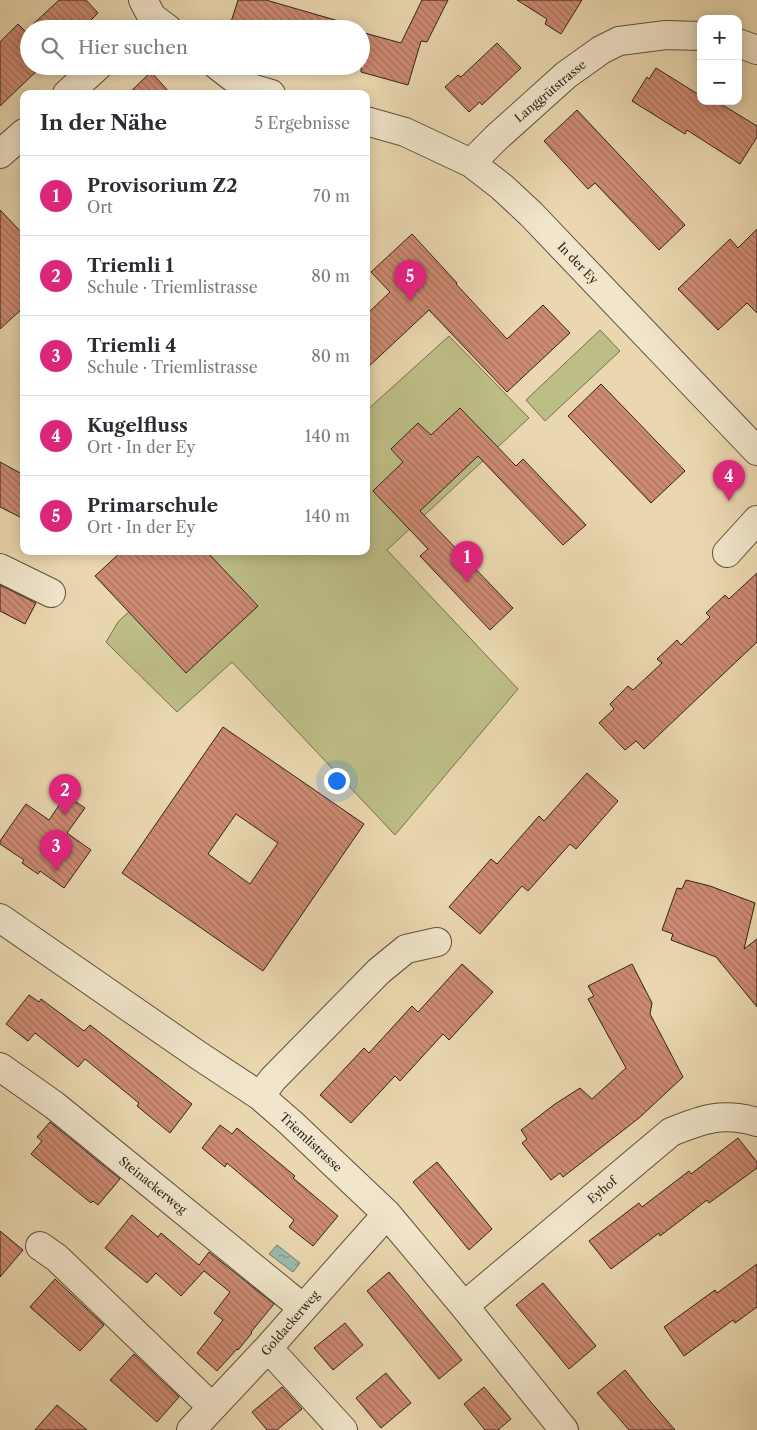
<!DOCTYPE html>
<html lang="de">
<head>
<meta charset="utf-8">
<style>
  body { margin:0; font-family:"Libre Caslon Text",serif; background:#f2f2f3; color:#2b2b33 }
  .controls { position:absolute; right:15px; top:15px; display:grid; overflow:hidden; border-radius:10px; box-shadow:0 2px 12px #0003 }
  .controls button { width:45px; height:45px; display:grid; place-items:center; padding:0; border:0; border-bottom:1px solid #e1e1e2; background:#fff; color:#2b2b33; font:25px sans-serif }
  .you { position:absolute; left:336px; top:780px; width:18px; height:18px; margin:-12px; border:4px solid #fff; border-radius:50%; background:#1a73e8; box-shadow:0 0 0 8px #1a73e833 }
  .badge { display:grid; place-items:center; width:32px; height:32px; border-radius:50%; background:#db2777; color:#fff; font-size:16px; font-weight:700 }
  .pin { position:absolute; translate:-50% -41px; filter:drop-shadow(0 1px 2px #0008) }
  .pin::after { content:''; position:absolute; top:26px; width:18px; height:15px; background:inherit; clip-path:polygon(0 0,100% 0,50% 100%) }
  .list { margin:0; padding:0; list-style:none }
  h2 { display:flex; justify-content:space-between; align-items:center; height:65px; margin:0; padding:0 20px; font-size:21px }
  h2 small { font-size:16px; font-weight:400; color:#7c7c81 }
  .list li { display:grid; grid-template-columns:32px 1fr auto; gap:15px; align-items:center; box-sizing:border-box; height:80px; padding:0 20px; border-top:1px solid #e1e1e2 }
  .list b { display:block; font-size:19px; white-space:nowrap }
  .list p { margin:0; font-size:16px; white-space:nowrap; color:#7c7c81 }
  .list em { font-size:16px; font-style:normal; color:#7c7c81 }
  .icon { flex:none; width:28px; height:28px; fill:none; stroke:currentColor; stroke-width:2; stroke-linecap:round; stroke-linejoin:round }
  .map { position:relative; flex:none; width:757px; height:1430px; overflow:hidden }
  .search { position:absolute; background:#fff; box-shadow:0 2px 12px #0003; left:20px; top:20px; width:350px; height:55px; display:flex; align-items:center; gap:12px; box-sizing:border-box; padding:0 18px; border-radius:28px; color:#7c7c81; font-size:19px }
  .panel { position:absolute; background:#fff; box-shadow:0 2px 12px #0003; left:20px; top:90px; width:350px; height:465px; border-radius:10px }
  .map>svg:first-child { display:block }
  .park { fill:#bdbd86; stroke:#757050 }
  .water { fill:url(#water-ripples); stroke:#6d7d72 }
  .building { fill:url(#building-back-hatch); stroke:#2d2419; fill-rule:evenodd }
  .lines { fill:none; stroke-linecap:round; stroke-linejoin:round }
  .minor-casing { stroke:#5c513e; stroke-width:30 }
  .minor { stroke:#f1e5cb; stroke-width:28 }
  .labels { text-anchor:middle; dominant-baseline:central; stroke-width:4; stroke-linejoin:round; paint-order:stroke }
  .street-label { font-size:12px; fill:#2d2419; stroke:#f1e5cb }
</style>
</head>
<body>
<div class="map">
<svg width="757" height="1430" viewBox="0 0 757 1430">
  <defs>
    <pattern id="water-ripples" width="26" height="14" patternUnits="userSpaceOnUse" patternTransform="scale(1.25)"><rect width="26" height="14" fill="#98b9ae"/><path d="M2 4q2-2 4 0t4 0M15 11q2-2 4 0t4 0" fill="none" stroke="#7c968d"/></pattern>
    <pattern id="building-back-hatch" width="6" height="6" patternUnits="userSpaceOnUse" patternTransform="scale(1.25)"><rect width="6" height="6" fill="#ce8b73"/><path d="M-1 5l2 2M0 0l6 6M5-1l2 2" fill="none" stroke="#a8715e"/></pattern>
  </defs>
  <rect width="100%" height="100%" fill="#ead7af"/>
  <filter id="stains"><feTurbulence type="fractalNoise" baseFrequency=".004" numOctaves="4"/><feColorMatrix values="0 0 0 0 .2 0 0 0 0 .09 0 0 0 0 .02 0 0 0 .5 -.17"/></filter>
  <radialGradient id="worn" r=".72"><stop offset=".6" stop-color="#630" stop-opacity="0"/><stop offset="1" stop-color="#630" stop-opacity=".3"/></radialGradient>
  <path class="park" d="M600,330L620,351L545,421L526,400Z
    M449,336L529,418L387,550L518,689L395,835L232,662L177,712L106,642L118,622L193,551H366V411Z"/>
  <path class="water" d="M277,1245L300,1263L293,1272L269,1254Z"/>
  <path class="building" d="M59,0H86L98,13L82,29H28Z
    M238,0H266L349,24V29H253L231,22Z
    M422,0H448L427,42L421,41L408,85L361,72V32L401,43Z
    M517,0H582L561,34L545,24L547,19Z
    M18,24L29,35V66H42L0,106V42Z
    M497,43L521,68L482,105L480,102L469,112L445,87L458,75L461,77Z
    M656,68L701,96V101H716L757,126V137L740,164L687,130L685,134L632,101L647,77L649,79Z
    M151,72L171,94H128Z
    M577,110L685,225L659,250L595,183L588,189L544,141Z
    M0,210L24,235V307L0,329Z
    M757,229V313L747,303L718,330L678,289L730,239L738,248Z
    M412,234L457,283L456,284L507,339L543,305L570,333L507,392L429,310L366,369V315L390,292L371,272Z
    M601,384L685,471L651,503L568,416Z
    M460,408L516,466L523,459L586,525L563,545L478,456L420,511L513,608L490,630L420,556L428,549L373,491L403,462L391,449L418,423L431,435Z
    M0,462L24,475V519L0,507Z
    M122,551H206L258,606L186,673L95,576Z
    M757,573V642L644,749L636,741L625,750L599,723L614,709L610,704L628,686L633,690L662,663L657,659L677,640L681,645L710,617L706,613L725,595L729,599Z
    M0,585L36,603L25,624L0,611Z
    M223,727L364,824L263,971L122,873ZM236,814L278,843L250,884L208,854Z
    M587,773L618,801L576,849L570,844L528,891L522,886L480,934L449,907L491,859L497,864L539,816L544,821Z
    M66,795L85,808L67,833L91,850L64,888L40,871L38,874L22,863L24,860L0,844V841L26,804L49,820Z
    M686,880L710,886L755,903L744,949L757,939V1007L716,957L671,940L673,934L662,930L677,888L682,889Z
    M462,964L493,992L449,1040L443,1034L400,1081L395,1076L351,1123L320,1095L364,1048L369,1053L412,1006L418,1012Z
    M632,964L652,1003L650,1014L683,1077L639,1118L563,1177L560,1173L551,1180L522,1143L527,1139L521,1130L555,1104L580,1088L592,1099L626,1068L588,999L594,996L588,986Z
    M29,995L39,1002L41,999L84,1031L90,1025L192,1104L170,1133L137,1106L139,1103L85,1059L78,1067L35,1033L28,1041L6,1024Z
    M50,1122L120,1179L98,1205L93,1201L91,1203L31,1154L42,1141L37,1137Z
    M220,1125L232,1134L237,1128L295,1176L293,1178L338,1216L313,1246L289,1227L294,1220L227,1163L225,1167L202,1148Z
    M738,1138L757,1162V1168L709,1203L707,1200L660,1236L659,1233L611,1269L589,1241L639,1203L642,1207L689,1171L691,1174Z
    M437,1162L492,1229L469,1250L413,1182Z
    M132,1215L158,1237L161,1233L199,1265L209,1252L274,1304L251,1332L252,1333L238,1350L237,1349L217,1371L197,1353L223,1320L214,1313L230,1292L204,1271L181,1296L156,1273L147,1283L105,1248Z
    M0,1231L23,1250L0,1277Z
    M757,1264V1307L735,1323L733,1320L684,1356L664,1327L715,1290L717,1293Z
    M389,1272L462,1360L439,1379L367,1291Z
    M55,1279L104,1325L80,1351L30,1307Z
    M543,1283L596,1346L569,1369L516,1305Z
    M345,1323L363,1345L333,1370L314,1348Z
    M134,1354L179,1397L157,1422L110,1380Z
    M625,1370L649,1400L675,1430H629L597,1393Z
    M386,1373L411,1403L381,1428L356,1398Z
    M282,1387L302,1409L277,1430H267L252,1412Z
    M484,1387L511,1419L498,1430H485L464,1404Z
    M57,1405L87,1430H35Z"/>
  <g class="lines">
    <defs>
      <path id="minor" d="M143,0L152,17L168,29
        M738,43L757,50
        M218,66L244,86L271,94
        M67,94L98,66
        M366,121L405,132L471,163L502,187L531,214L757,451
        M0,154L24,133
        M471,163L496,138L566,75L601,50L619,41L666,35L701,36
        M727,553L757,520
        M0,568L51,593
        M0,918L198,1055L260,1096L291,1123L387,1214L464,1306L564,1430
        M0,1067L54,1105L303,1308
        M260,1096L273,1079L379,971L406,949L437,942
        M40,1246L57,1258L212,1407
        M464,1306L671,1132C703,1119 722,1112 757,1122
        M268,1348L343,1430
        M191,1430L268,1348L387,1214"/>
    </defs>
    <use href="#minor" class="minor-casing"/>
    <use href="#minor" class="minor"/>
  </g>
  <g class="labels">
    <g class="street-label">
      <text transform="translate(550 91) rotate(-40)">Langgrütstrasse</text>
      <text transform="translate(578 263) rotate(46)">In der Ey</text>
      <text transform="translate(311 1142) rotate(43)">Triemlistrasse</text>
      <text transform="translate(153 1185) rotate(39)">Steinackerweg</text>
      <text transform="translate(602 1190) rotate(-40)">Eyhof</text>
      <text transform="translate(290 1323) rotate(-49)">Goldackerweg</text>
    </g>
  </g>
  <rect width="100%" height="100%" filter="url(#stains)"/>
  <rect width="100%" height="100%" fill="url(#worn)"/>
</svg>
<div class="controls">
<button>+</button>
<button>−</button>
</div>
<div class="you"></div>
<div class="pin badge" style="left:467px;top:582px">1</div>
<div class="pin badge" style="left:65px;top:815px">2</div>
<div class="pin badge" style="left:56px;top:871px">3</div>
<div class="pin badge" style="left:729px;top:501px">4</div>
<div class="pin badge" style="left:410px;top:301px">5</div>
<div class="search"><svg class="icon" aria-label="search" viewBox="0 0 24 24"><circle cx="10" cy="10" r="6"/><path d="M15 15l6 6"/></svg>Hier suchen</div>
<section class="panel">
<h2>In der Nähe<small>5 Ergebnisse</small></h2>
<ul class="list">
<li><span class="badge">1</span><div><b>Provisorium Z2</b><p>Ort</p></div><em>70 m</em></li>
<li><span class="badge">2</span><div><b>Triemli 1</b><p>Schule · Triemlistrasse</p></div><em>80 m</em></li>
<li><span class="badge">3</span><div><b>Triemli 4</b><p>Schule · Triemlistrasse</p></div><em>80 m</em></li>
<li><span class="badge">4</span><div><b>Kugelfluss</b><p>Ort · In der Ey</p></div><em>140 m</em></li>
<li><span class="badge">5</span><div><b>Primarschule</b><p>Ort · In der Ey</p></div><em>140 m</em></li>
</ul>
</section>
</div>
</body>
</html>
